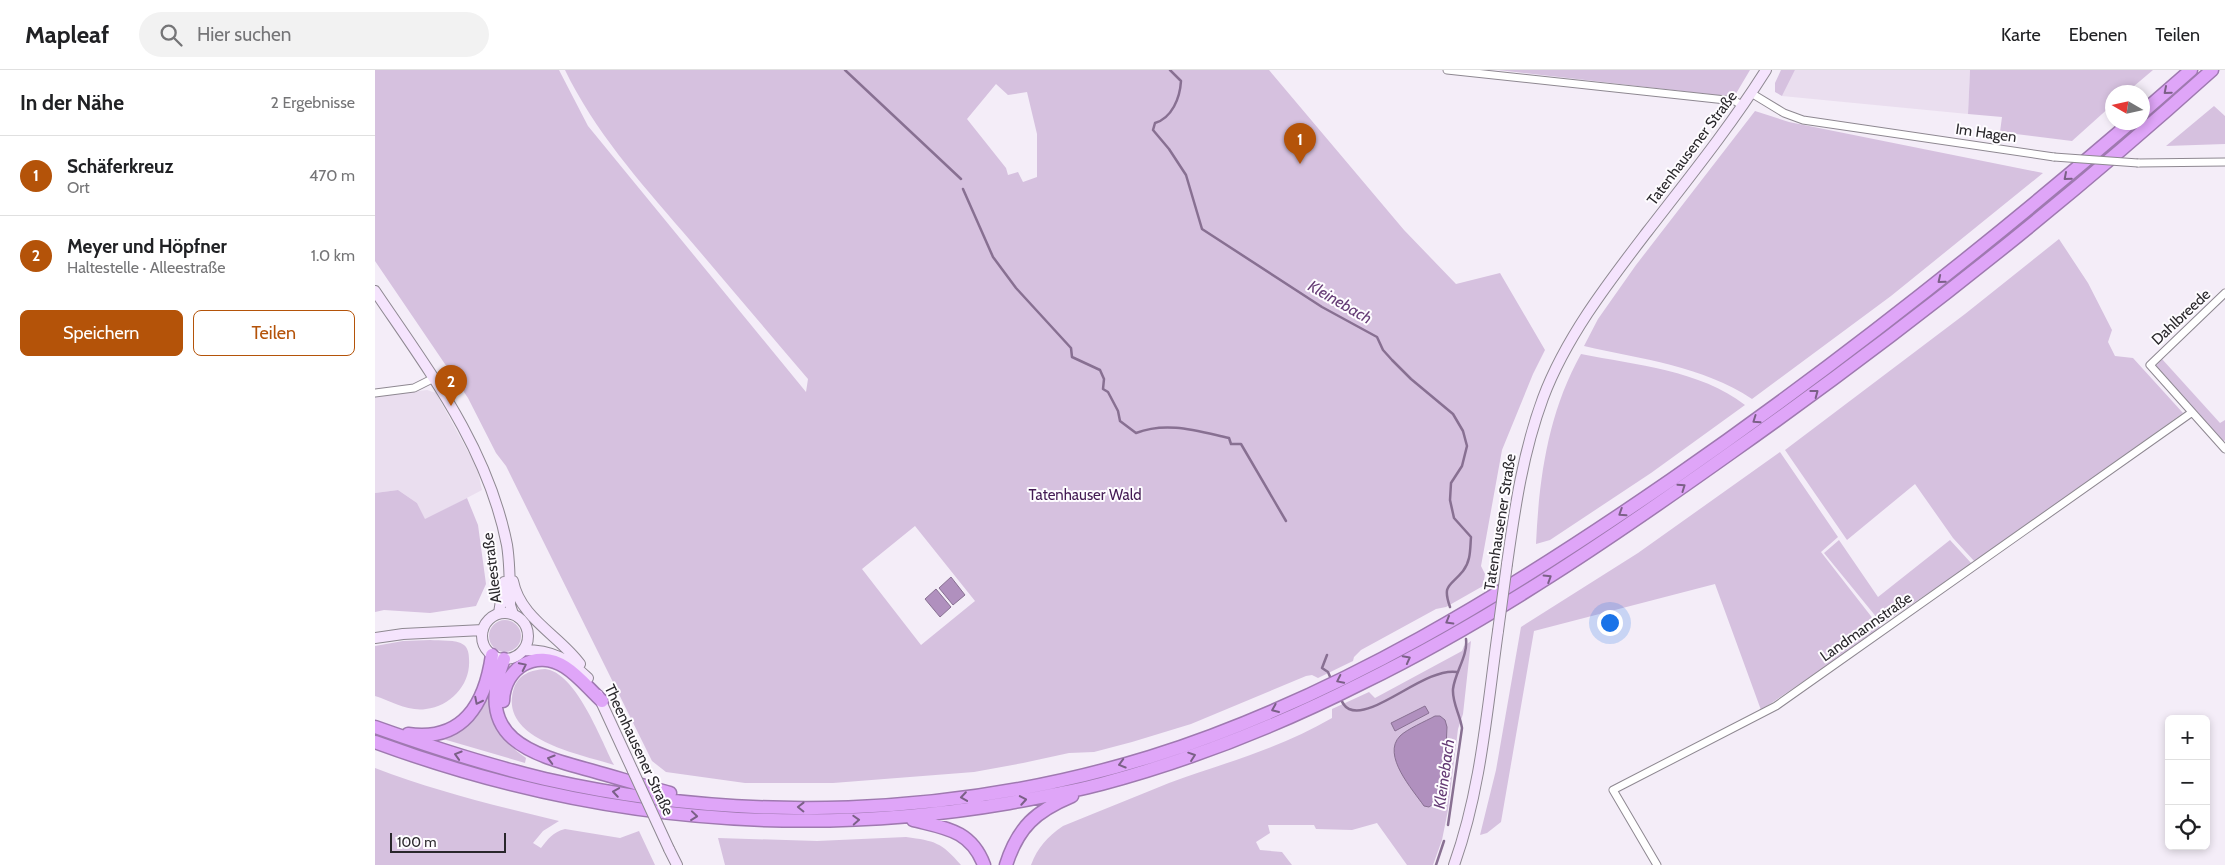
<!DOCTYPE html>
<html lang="de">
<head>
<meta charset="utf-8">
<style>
  body { margin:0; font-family:Cabin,sans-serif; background:#f2f2f2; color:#202124 }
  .controls { position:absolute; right:15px; bottom:15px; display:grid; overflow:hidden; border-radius:8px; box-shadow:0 2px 8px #0003 }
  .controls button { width:45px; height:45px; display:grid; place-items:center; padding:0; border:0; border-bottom:1px solid #e0e0e0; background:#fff; color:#202124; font:25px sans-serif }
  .compass { position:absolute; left:1730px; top:15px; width:45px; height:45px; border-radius:50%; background:#fff; box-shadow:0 2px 8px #0003; rotate:279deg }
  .scale { position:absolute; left:15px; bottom:12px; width:116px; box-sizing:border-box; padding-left:5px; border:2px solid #29272b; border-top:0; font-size:14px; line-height:18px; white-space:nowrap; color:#29272b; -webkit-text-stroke:4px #fefcff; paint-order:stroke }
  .you { position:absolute; left:1234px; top:552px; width:18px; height:18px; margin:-12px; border:4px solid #fff; border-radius:50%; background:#1a73e8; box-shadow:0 0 0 8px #1a73e833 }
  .badge { display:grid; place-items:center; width:32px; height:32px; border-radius:50%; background:#b45309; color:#fff; font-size:16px; font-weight:700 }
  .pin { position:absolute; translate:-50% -41px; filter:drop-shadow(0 1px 2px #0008) }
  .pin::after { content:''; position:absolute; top:26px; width:18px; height:15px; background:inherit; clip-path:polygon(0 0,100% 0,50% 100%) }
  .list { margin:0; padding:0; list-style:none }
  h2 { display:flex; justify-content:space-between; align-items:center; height:65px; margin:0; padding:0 20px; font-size:21px }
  h2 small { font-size:16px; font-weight:400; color:#757577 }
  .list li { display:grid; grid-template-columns:32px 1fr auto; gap:15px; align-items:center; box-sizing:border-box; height:80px; padding:0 20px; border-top:1px solid #e0e0e0 }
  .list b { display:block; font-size:19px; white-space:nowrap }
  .list p { margin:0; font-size:16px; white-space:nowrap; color:#757577 }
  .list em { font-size:16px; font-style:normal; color:#757577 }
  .actions { display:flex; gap:10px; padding:15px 20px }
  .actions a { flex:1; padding:11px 0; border:1px solid #b45309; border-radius:8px; text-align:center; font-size:18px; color:#b45309 }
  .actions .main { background:#b45309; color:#fff }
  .icon { flex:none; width:28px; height:28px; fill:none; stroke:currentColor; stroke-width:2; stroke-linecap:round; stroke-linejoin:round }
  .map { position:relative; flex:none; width:1850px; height:795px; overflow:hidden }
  header { display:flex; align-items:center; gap:30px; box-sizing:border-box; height:70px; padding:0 25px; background:#fff; border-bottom:1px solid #e0e0e0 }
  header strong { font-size:24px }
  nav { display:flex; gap:28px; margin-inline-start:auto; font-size:18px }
  .search { width:350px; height:45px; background:#f2f2f2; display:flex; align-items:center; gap:12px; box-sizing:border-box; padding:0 18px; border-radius:28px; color:#757577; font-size:19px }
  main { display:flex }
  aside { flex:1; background:#fff }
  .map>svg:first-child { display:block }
  .built { fill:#eadeef }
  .green { fill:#d6c1df; fill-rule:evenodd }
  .water { fill:#b090be; stroke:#887092 }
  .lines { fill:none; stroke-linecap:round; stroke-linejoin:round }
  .stream { stroke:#887092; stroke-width:2.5 }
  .street-casing { stroke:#8e8891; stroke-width:9 }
  .secondary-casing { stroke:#8e8891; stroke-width:12 }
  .highway-casing { stroke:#9f79b0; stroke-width:15 }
  .street { stroke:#fff; stroke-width:7 }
  .secondary { stroke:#f5e4fd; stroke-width:10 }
  .highway { stroke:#dfa5f8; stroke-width:12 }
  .street-bridge-casing { stroke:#8e8891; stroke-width:9; stroke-linecap:butt }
  .secondary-bridge-casing { stroke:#8e8891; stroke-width:12; stroke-linecap:butt }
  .street-bridge { stroke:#fff; stroke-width:7 }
  .secondary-bridge { stroke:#f5e4fd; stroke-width:10 }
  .oneway { stroke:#7b6087 }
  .labels { text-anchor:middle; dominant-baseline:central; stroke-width:4; stroke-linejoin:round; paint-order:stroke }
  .street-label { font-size:15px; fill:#29272b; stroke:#fefcff }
  .park-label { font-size:15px; fill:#431a53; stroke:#fefcff }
  .water-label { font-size:16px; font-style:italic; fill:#653b75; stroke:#fefcff }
</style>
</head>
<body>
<header>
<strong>Mapleaf</strong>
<div class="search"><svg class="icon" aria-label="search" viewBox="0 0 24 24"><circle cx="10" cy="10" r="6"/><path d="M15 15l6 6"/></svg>Hier suchen</div>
<nav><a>Karte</a><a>Ebenen</a><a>Teilen</a></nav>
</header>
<main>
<aside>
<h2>In der Nähe<small>2 Ergebnisse</small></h2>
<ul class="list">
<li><span class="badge">1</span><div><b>Schäferkreuz</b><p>Ort</p></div><em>470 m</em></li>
<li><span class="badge">2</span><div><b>Meyer und Höpfner</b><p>Haltestelle · Alleestraße</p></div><em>1.0 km</em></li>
</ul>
<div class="actions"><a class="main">Speichern</a><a>Teilen</a></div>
</aside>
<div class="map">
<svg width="1850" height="795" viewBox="0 0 1850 795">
  <rect width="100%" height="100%" fill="#f4edf8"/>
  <path class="built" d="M1420,0H1595L1593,44L1407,26Z
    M52,320L61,323L102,398L107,420L50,450L42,433L23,420L0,423V327Z"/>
  <path class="green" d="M0,0H184L213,56L431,322L433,309C391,260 350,211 308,162C264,111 219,60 190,0H894L1029,160L1081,214L1125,203L1170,280L1158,304L1127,380L1106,496L1110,504L1108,516L1071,537L1061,539L986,580L979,587L978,591L943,608L937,605L931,606L816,654L757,672L719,682L694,683L648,693L599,702L458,713H370L291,702L277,691L131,396L121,383L93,328L0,191ZM621,14L633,25L652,22L662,64V107L648,112L643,102L633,105L631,98L592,49ZM540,456L600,531L546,575L487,499Z
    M1123,0H1375L1359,27Z
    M1406,0H1420L1407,26L1400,22V13Z
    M1595,0H1778L1752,22H1738L1737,35L1697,71L1625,62L1627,47L1593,44Z
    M1839,36L1850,46V74L1791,76Z
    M1380,41L1414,52L1668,103L1516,226L1377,329C1328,296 1266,289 1209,276L1223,249L1261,195Z
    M1684,169L1713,213L1737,260L1733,272L1740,286L1758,288L1808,343L1600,492L1578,468L1540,414L1472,470L1410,380L1590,244Z
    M1206,284C1261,295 1325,300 1370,335L1276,403L1175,470L1161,474C1164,408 1173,343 1206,284Z
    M1787,289L1845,353L1850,350V370L1848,372L1781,296Z
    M1405,382L1463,467L1446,482L1506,559L1386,640L1340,514L1159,561L1126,752L1112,763L1105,765L1121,700L1146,557L1263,483Z
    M23,420L42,433L50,449L92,428L103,455L111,514L101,536L55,543L9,540L0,542V423Z
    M1464,470L1503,527L1575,470L1597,494L1507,554L1449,483Z
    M114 566a16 16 0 1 1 32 0a16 16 0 1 1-32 0Z
    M55,570C65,571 81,569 89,575C93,578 94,584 94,589C96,614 76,636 51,639C34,642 16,631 0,626V576L28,571Z
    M1096,571L1088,644L1083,659L1073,740L1067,770L1058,795H1032L1002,753L977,760L941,759L939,755H893L895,763L881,772L885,780L907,782L917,795H656C663,777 672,767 688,756C723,742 759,727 794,713C849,693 906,678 957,648V639L994,622L1000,628L1087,581L1089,576Z
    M170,599C201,602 226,670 239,695C205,684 122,670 139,618C144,604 156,600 170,599Z
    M115,616C122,649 122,669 151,688L150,693L68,669C95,661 108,642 115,616Z
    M0,698C60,721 121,736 184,751L168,761L158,773L166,778C173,769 178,762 190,759L245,768L264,761L280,795H0Z
    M531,767C560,771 566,772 586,795H350L343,768L442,771Z"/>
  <path class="water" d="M576,507L590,525L578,535L564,518Z
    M561,519L576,537L565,547L550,529Z
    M1050,636L1054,643L1020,661L1016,653Z
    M1060,646H1065L1070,650L1072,657L1069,722L1068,727L1054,737L1049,736C1038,720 1006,685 1025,666C1032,659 1051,651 1060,646Z"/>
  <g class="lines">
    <path class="stream" d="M470,0L586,109
      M795,0L806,11C805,28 797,48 780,53L778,60L794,79L811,105L827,159L947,237L1002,267L1008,280L1017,290L1036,309L1078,344L1088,361L1092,376L1087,396L1076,413L1075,430L1079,448L1096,467C1095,479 1096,491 1088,501C1075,517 1067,514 1075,537
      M588,119L618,187L641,218L696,278L697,287L725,300L729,309L728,319L733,322L743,341L745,351L761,363C792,351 822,361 854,368L856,374H866L911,451
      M952,585L947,598L953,602L956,609
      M965,627C967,632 969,637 974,639C999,650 1050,597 1082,602
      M1073,755L1087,658C1085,644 1077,633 1078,619C1080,602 1093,586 1091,569
      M1061,795L1069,771"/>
    <defs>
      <path id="street" d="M1072,0L1360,31L1368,36
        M1376,23L1409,43L1428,50L1679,87
        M1763,93L1850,92
        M1850,223L1775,295L1850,379
        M0,323L39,318L59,308
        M1282,795L1238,720L1401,636L1816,343"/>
      <path id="secondary" d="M0,221C54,301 113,378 132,475C135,494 135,516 135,535L138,544
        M1132,494C1140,437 1148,382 1168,328C1191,267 1233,213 1272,162C1313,109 1355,57 1391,0
        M138,511C145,548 185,566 205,594
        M107 566a23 23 0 1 1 46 0a23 23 0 1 1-46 0Z
        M124,543L129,512
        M0,568L28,564L108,560
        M149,580C177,580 193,589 213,608
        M223,625L258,701
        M294,779L302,795
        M1079,795C1106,720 1112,639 1123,561"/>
      <path id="highway" d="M1768,42L1816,0
        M129,589C98,669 155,684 218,701C243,708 269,716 295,723
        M128,631C129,598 161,578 190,597C204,606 215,620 227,631
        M0,657C56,677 112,695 170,709C368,754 580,747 775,687C963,628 1135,521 1296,410C1456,299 1608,179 1756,52
        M33,664C88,672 110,634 117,585
        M0,672C206,748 418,770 634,733C665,727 696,722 726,714C816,690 904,655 987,613C1118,549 1239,466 1357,382C1524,264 1685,137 1837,0
        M538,750C570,758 596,760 609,795
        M631,795C643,757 661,741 697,726"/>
    </defs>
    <use href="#street" class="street-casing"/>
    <use href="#secondary" class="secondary-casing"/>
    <use href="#highway" class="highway-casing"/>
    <use href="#street" class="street"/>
    <use href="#secondary" class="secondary"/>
    <use href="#highway" class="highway"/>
    <defs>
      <path id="street-bridge" d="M1679,87L1763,93"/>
      <path id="secondary-bridge" d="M1123,561L1132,494
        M258,701L294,779"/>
    </defs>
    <use href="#street-bridge" class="street-bridge-casing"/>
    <use href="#secondary-bridge" class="secondary-bridge-casing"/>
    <use href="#street-bridge" class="street-bridge"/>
    <use href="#secondary-bridge" class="secondary-bridge"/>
  </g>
  <defs><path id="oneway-chevron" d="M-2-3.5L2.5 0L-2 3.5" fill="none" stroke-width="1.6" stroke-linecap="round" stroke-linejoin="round" transform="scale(1.25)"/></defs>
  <g class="oneway">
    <use href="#oneway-chevron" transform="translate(1792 21) rotate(139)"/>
    <use href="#oneway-chevron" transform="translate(1692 107) rotate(139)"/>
    <use href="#oneway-chevron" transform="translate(1566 210) rotate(141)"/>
    <use href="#oneway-chevron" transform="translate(1440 323) rotate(-37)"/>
    <use href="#oneway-chevron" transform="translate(1381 350) rotate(145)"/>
    <use href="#oneway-chevron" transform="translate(1307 417) rotate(-35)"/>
    <use href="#oneway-chevron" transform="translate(1247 443) rotate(147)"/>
    <use href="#oneway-chevron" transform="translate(1173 508) rotate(-32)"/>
    <use href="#oneway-chevron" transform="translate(1074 551) rotate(150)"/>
    <use href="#oneway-chevron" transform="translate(1032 589) rotate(-28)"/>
    <use href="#oneway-chevron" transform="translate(148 596) rotate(-26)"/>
    <use href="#oneway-chevron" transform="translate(965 610) rotate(154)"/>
    <use href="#oneway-chevron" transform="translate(103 631) rotate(117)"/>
    <use href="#oneway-chevron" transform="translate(900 639) rotate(157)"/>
    <use href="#oneway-chevron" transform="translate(83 685) rotate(-163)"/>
    <use href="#oneway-chevron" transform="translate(817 686) rotate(-19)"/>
    <use href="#oneway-chevron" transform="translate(176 689) rotate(-164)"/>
    <use href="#oneway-chevron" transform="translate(747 694) rotate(164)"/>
    <use href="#oneway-chevron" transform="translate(241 722) rotate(-171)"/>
    <use href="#oneway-chevron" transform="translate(589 727) rotate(172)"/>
    <use href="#oneway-chevron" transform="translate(648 730) rotate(-10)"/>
    <use href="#oneway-chevron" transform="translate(426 737) rotate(-179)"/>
    <use href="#oneway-chevron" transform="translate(319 746) rotate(6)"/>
    <use href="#oneway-chevron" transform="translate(481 750) rotate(-3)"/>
  </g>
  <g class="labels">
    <g class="street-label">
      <text transform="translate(1611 63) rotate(8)">Im Hagen</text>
      <text transform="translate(1317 78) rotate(-53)">Tatenhausener Straße</text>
      <text transform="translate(1806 247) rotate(-43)">Dahlbreede</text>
      <text transform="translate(1125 452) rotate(-81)">Tatenhausener Straße</text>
      <text transform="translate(117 498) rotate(-97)">Alleestraße</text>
      <text transform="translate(1491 557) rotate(-35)">Landmannstraße</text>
      <text transform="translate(264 680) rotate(65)">Theenhausener Straße</text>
    </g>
    <g class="park-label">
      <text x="710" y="425">Tatenhauser Wald</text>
    </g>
    <g class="water-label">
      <text transform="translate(965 232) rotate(30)">Kleinebach</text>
      <text transform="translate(1069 704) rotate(-82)">Kleinebach</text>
    </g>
  </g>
</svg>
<div class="controls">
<button>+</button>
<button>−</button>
<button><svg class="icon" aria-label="locate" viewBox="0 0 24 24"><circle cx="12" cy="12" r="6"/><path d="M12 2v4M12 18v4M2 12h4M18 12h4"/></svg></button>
</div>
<svg class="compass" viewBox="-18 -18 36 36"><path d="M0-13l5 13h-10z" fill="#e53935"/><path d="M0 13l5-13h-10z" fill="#757577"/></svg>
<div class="scale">100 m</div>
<div class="you"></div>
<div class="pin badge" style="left:925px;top:94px">1</div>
<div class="pin badge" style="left:76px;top:336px">2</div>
</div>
</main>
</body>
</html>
